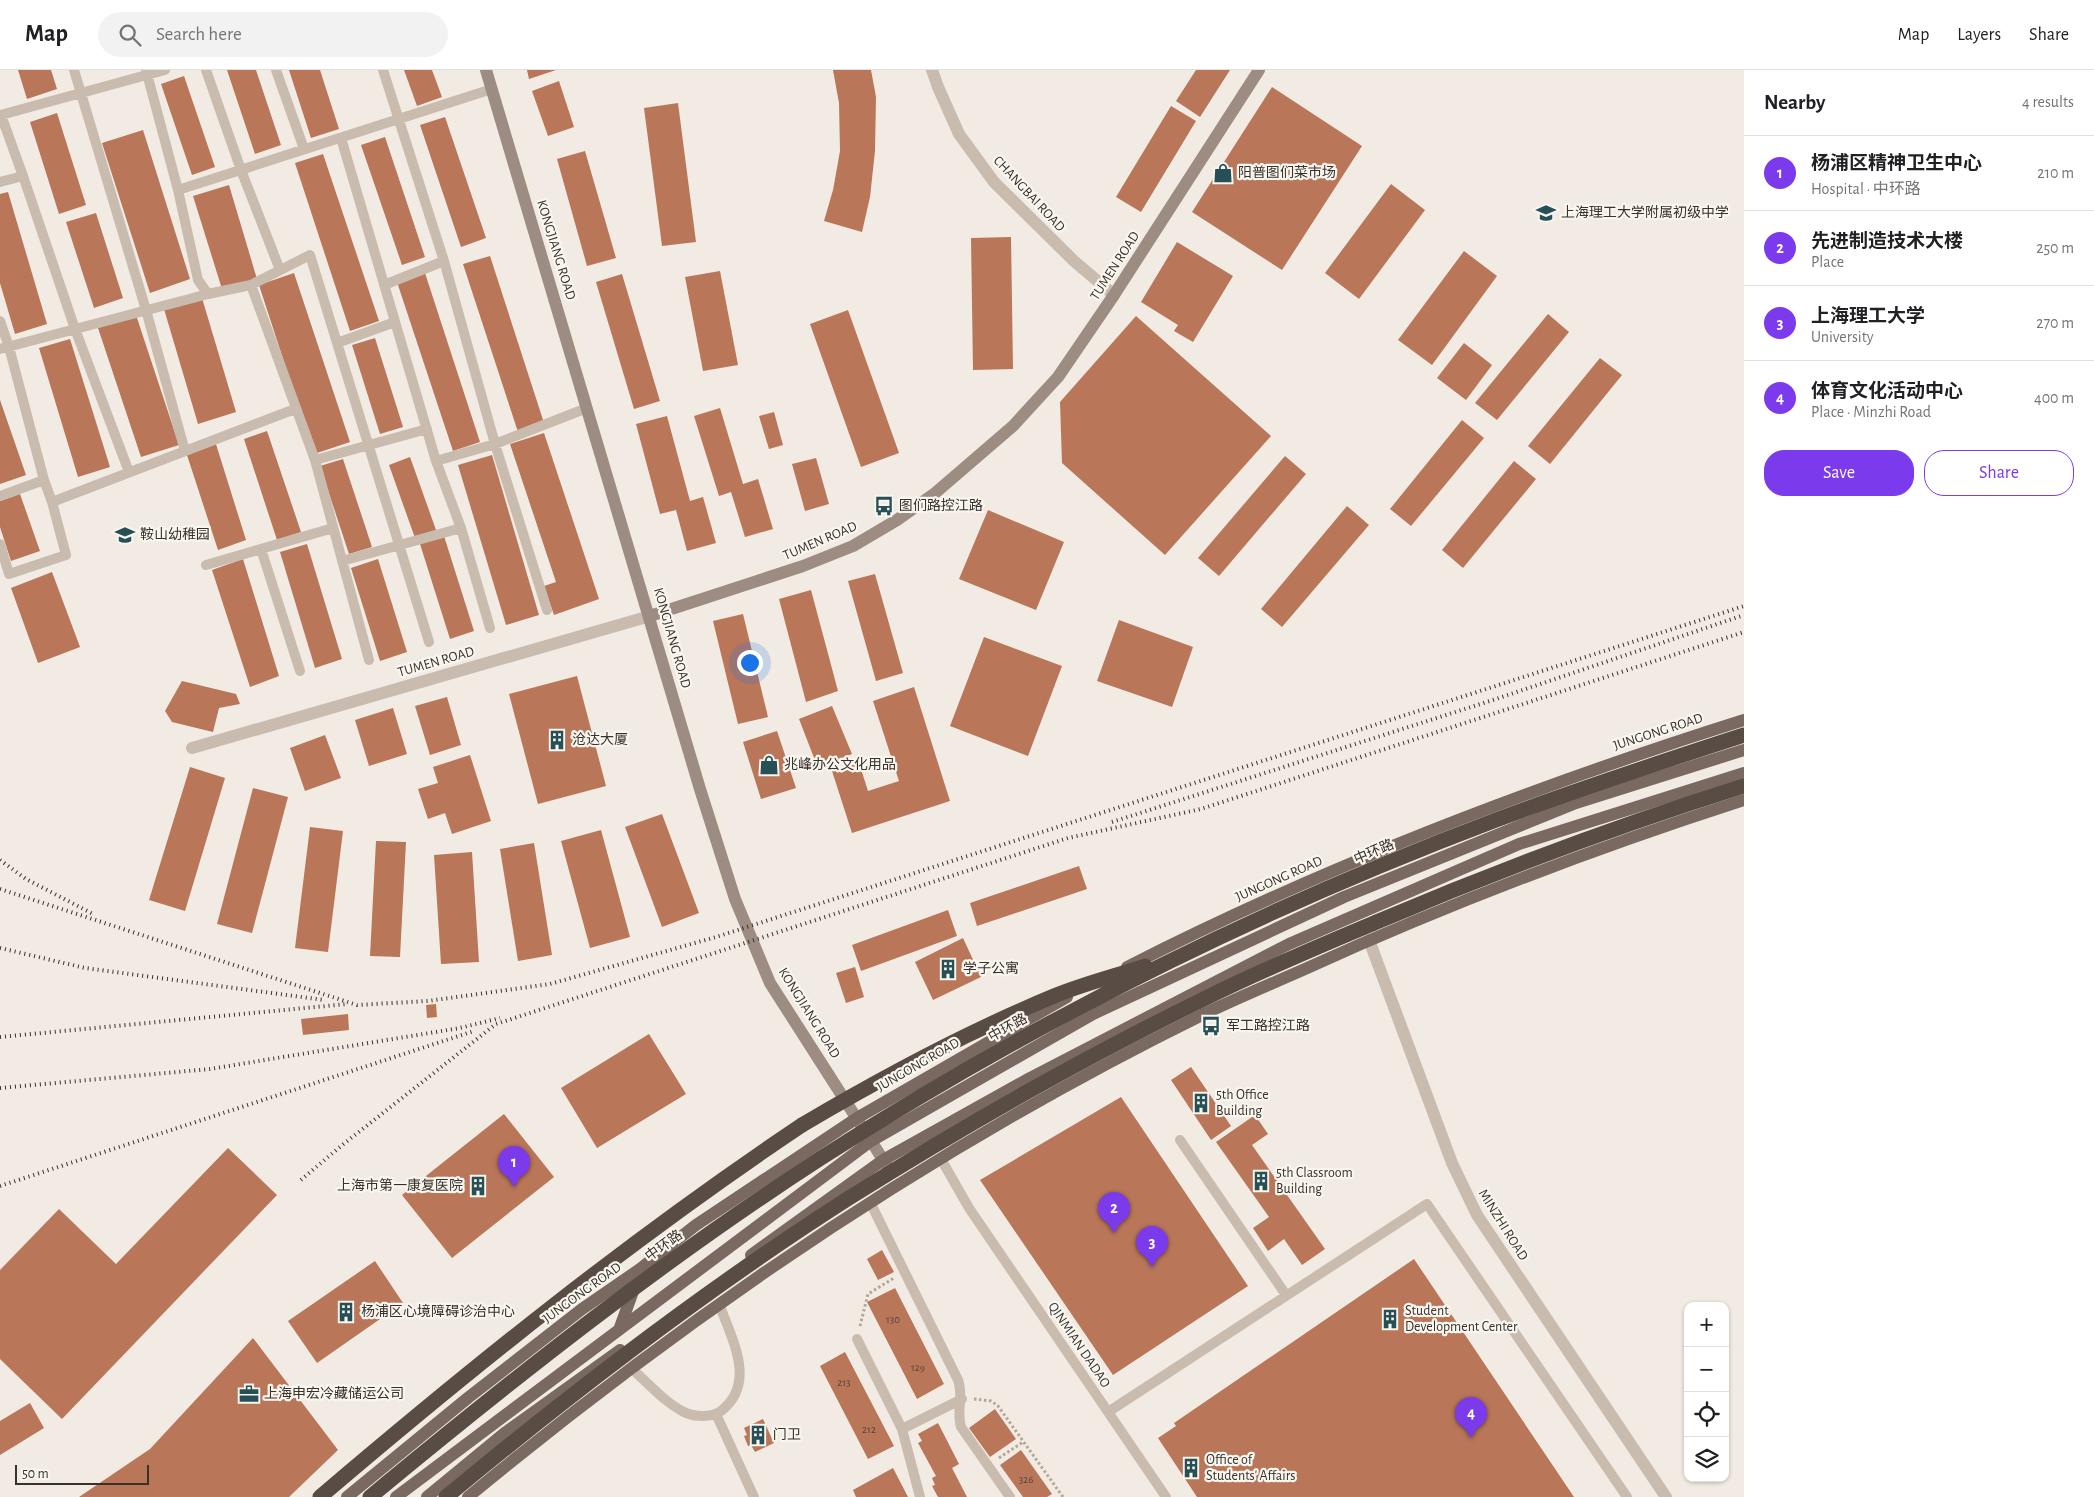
<!DOCTYPE html>
<html lang="en">
<head>
<meta charset="utf-8">
<style>
  body { margin:0; font-family:"Alegreya Sans","Noto Sans SC",sans-serif; background:#f2f2f2; color:#202124 }
  .controls { position:absolute; right:15px; bottom:15px; display:grid; overflow:hidden; border-radius:10px; box-shadow:0 1px 4px #0004 }
  .controls button { width:45px; height:45px; display:grid; place-items:center; padding:0; border:0; border-bottom:1px solid #e0e0e0; background:#fff; color:#202124; font:25px sans-serif }
  .scale { position:absolute; left:15px; bottom:12px; width:134px; box-sizing:border-box; padding-left:5px; border:2px solid #39312c; border-top:0; font-size:14px; line-height:18px; white-space:nowrap; color:#39312c; -webkit-text-stroke:4px #f9f5ef; paint-order:stroke }
  .you { position:absolute; left:749px; top:592px; width:18px; height:18px; margin:-12px; border:4px solid #fff; border-radius:50%; background:#1a73e8; box-shadow:0 0 0 8px #1a73e833 }
  .badge { display:grid; place-items:center; width:32px; height:32px; border-radius:50%; background:#7c3aed; color:#fff; font-size:16px; font-weight:700 }
  .pin { position:absolute; translate:-50% -41px; filter:drop-shadow(0 1px 2px #0008) }
  .pin::after { content:''; position:absolute; top:26px; width:18px; height:15px; background:inherit; clip-path:polygon(0 0,100% 0,50% 100%) }
  .list { margin:0; padding:0; list-style:none }
  h2 { display:flex; justify-content:space-between; align-items:center; height:65px; margin:0; padding:0 20px; font-size:21px }
  h2 small { font-size:16px; font-weight:400; color:#757577 }
  .list li { display:grid; grid-template-columns:32px 1fr auto; gap:15px; align-items:center; box-sizing:border-box; height:75px; padding:0 20px; border-top:1px solid #e0e0e0 }
  .list b { display:block; font-size:19px; white-space:nowrap }
  .list p { margin:0; font-size:16px; white-space:nowrap; color:#757577 }
  .list em { font-size:16px; font-style:normal; color:#757577 }
  .actions { display:flex; gap:10px; padding:15px 20px }
  .actions a { flex:1; padding:11px 0; border:1px solid #7c3aed; border-radius:20px; text-align:center; font-size:18px; color:#7c3aed }
  .actions .main { background:#7c3aed; color:#fff }
  .icon { flex:none; width:28px; height:28px; fill:none; stroke:currentColor; stroke-width:2; stroke-linecap:round; stroke-linejoin:round }
  .map { position:relative; flex:none; width:1744px; height:1427px; overflow:hidden }
  header { display:flex; align-items:center; gap:30px; box-sizing:border-box; height:70px; padding:0 25px; background:#fff; border-bottom:1px solid #e0e0e0 }
  header strong { font-size:24px }
  nav { display:flex; gap:28px; margin-inline-start:auto; font-size:18px }
  .search { width:350px; height:45px; background:#f2f2f2; display:flex; align-items:center; gap:12px; box-sizing:border-box; padding:0 18px; border-radius:28px; color:#757577; font-size:19px }
  main { display:flex }
  aside { flex:1; background:#fff }
  .map>svg:first-child { display:block }
  .building { fill:#b97659 }
  .lines { fill:none; stroke-linecap:round; stroke-linejoin:round }
  .path { stroke:#b4a79a; stroke-width:3; stroke-dasharray:2.5 2.5; stroke-linecap:butt }
  .lane { stroke:#c9bcaf; stroke-width:10 }
  .street { stroke:#c9bcaf; stroke-width:12 }
  .secondary { stroke:#9c8c81; stroke-width:12 }
  .primary { stroke:#796960; stroke-width:12 }
  .highway { stroke:#584c45; stroke-width:15 }
  .rail { stroke:#39312c; stroke-width:4; stroke-dasharray:1 4; stroke-linecap:butt }
  .highway-bridge { stroke:#584c45; stroke-width:15 }
  .labels { text-anchor:middle; dominant-baseline:central; stroke-width:4.5; stroke-linejoin:round; paint-order:stroke }
  .number-label { font-size:11px; fill:#594237 }
  .poi-label { font-size:14px; fill:#39312c; stroke:#f9f5ef; text-anchor:start }
  .street-label { font-size:14px; fill:#39312c; stroke:#f9f5ef }
</style>
</head>
<body>
<header>
<strong>Map</strong>
<div class="search"><svg class="icon" aria-label="search" viewBox="0 0 24 24"><circle cx="10" cy="10" r="6"/><path d="M15 15l6 6"/></svg>Search here</div>
<nav><a>Map</a><a>Layers</a><a>Share</a></nav>
</header>
<main>
<div class="map">
<svg width="1744" height="1427" viewBox="0 0 1744 1427">
  <rect width="100%" height="100%" fill="#f1ebe3"/>
  <path class="building" d="M18,0H51L57,19L27,29Z
    M227,0H256L281,75L255,84Z
    M289,0H320L339,59L311,68Z
    M404,0H432L442,27L417,36Z
    M527,0H556L529,9Z
    M833,0H871L876,27L875,81L870,127L862,162L824,151L833,120L840,81L839,33Z
    M1196,0H1230L1200,47L1176,31Z
    M184,6L215,97L192,105L161,14Z
    M559,11L574,57L548,66L532,21Z
    M1272,17L1362,76L1282,200L1192,142Z
    M678,33L696,172L662,176L644,38Z
    M1171,36L1196,51L1141,142L1116,127Z
    M57,43L86,135L59,144L30,52Z
    M445,47L486,168L461,177L420,55Z
    M143,60L190,209L150,223L102,73Z
    M385,67L425,187L402,195L361,75Z
    M585,81L616,188L587,196L557,89Z
    M323,84L379,251L350,261L295,93Z
    M1391,114L1425,140L1359,229L1325,203Z
    M229,115L257,209L222,219L193,126Z
    M8,122L47,254L15,264L0,213V124Z
    M96,143L123,228L94,238L66,152Z
    M1011,167L1013,299L973,300L971,168Z
    M1177,172L1233,206L1193,272L1174,261L1178,255L1141,232Z
    M1464,181L1497,206L1432,295L1398,270Z
    M490,186L544,353L518,362L463,194Z
    M720,201L738,295L703,301L685,207Z
    M294,203L350,372L314,384L259,215Z
    M425,203L480,372L453,381L397,212Z
    M622,204L660,331L634,339L596,212Z
    M202,228L236,342L198,354L164,239Z
    M848,240L899,383L861,397L810,254Z
    M1548,244L1569,262L1497,350L1475,333Z
    M136,245L179,375L141,387L98,258Z
    M1136,246L1271,366L1165,485L1062,393L1060,332Z
    M375,268L403,357L380,364L352,275Z
    M70,269L110,397L78,407L39,278Z
    M1464,273L1492,295L1466,330L1437,308Z
    M1600,288L1622,305L1550,394L1528,376Z
    M0,330L26,405L0,414Z
    M720,338L743,414L758,409L773,459L745,467L731,422L719,426L694,346Z
    M774,342L783,375L769,379L759,346Z
    M667,346L690,431L703,427L716,473L687,481L676,440L660,444L636,354Z
    M1462,350L1484,368L1411,456L1390,439Z
    M267,361L301,462L277,470L244,369Z
    M544,363L599,529L554,545L544,516L556,512L510,374Z
    M215,371L246,470L218,480L186,382Z
    M492,385L539,545L506,555L458,395Z
    M1285,386L1306,404L1219,506L1198,488Z
    M410,387L436,460L415,468L389,395Z
    M816,388L829,434L805,441L792,394Z
    M343,389L372,477L349,484L320,396Z
    M1514,391L1536,409L1463,498L1442,480Z
    M20,424L40,481L11,491L0,457V431Z
    M1347,436L1369,455L1282,557L1261,539Z
    M988,440L1064,472L1036,540L959,509Z
    M444,466L474,561L450,569L420,474Z
    M307,474L342,589L315,598L280,482Z
    M243,489L279,606L250,617L212,500Z
    M378,489L407,582L380,591L351,498Z
    M52,502L80,577L38,593L11,518Z
    M875,504L903,603L876,611L848,511Z
    M811,520L838,621L806,632L779,529Z
    M743,544L768,647L738,654L713,551Z
    M1119,550L1193,577L1172,637L1097,611Z
    M984,567L1062,596L1028,686L950,656Z
    M577,606L606,716L538,734L509,624Z
    M182,611L236,624L240,634L219,638L213,662L172,652L165,641Z
    M914,617L950,731L852,763L832,701L859,693L868,721L899,711L873,631Z
    M447,627L461,675L430,685L415,636Z
    M832,636L852,684L818,698L799,649Z
    M393,638L407,684L369,696L355,650Z
    M777,661L796,718L761,729L743,672Z
    M325,665L341,708L305,721L290,678Z
    M470,685L491,751L452,764L445,743L428,749L418,719L438,713L433,697Z
    M190,697L225,708L185,841L149,830Z
    M253,718L288,727L252,863L217,854Z
    M662,744L699,843L662,857L625,757Z
    M310,757L343,761L328,882L295,878Z
    M601,760L630,867L590,878L561,771Z
    M376,771L406,772L400,887L370,886Z
    M534,773L552,885L518,891L500,779Z
    M472,782L479,892L441,894L434,785Z
    M1079,796L1087,819L977,856L970,833Z
    M948,840L957,866L861,901L852,875Z
    M963,868L981,907L933,930L915,892Z
    M855,897L864,927L846,933L836,903Z
    M436,934L437,947L427,948L426,935Z
    M348,944L349,960L303,965L301,949Z
    M649,964L686,1024L597,1078L561,1018Z
    M1191,997L1231,1056L1211,1070L1171,1010Z
    M1121,1027L1248,1216L1113,1305L980,1110Z
    M504,1044L554,1107L452,1188L402,1125Z
    M1255,1045L1268,1064L1252,1075L1325,1179L1302,1195L1284,1169L1268,1181L1253,1158L1269,1147L1216,1072Z
    M228,1078L277,1125L62,1349L0,1289V1200L59,1139L116,1194Z
    M882,1180L894,1202L878,1210L867,1189Z
    M1414,1189L1574,1427H1197L1158,1368L1176,1356L1174,1353Z
    M375,1191L403,1233L317,1293L288,1251Z
    M895,1218L944,1314L917,1329L867,1232Z
    M253,1268L338,1380L289,1427H79L150,1379Z
    M845,1282L894,1376L868,1389L820,1296Z
    M30,1333L44,1358L0,1385V1351Z
    M995,1339L1016,1369L990,1387L969,1358Z
    M763,1349L774,1373L755,1382L751,1375L748,1376L744,1366L747,1365L744,1358Z
    M938,1353L959,1394L952,1398L967,1427H938L932,1416L935,1415L932,1408L936,1406L918,1373L922,1371L918,1364Z
    M1021,1380L1052,1424L1047,1427H1023L1000,1395Z
    M893,1398L908,1427H856L853,1420Z"/>
  <g class="lines">
    <path class="path" d="M860,1256L868,1224L894,1208
      M974,1329L991,1331L998,1336L1063,1427
      M999,1388L1023,1372"/>
    <path class="lane" d="M74,0L146,240L185,381
      M146,0L178,120L198,210L208,224L251,215L310,185L429,572
      M206,0L241,100L280,200
      M276,0L304,79
      M383,0L444,191L495,374L547,540
      M341,68L436,391L461,458L490,558
      M23,106L75,259L129,402
      M0,112L23,106L1,45L165,0
      M178,120L492,19
      M251,215L315,390
      M384,215L444,191
      M0,251L9,277L44,410
      M337,273L395,252
      M0,279L208,224
      M436,391L495,374L587,338
      M0,426L44,410L52,432L66,485L9,504L0,474
      M52,432L295,339
      M261,479L300,601
      M342,491L461,458
      M206,495L333,458
      M369,590L315,390L427,359
      M1180,1070L1286,1225
      M941,1089L969,1138L1166,1427
      M870,1132L958,1310C964,1327 956,1341 961,1357L1010,1427
      M857,1269L902,1359
      M631,1298C648,1313 664,1332 684,1342C694,1347 711,1348 721,1341C757,1313 732,1270 720,1236
      M1108,1342L1427,1134L1627,1427
      M716,1344L754,1427
      M920,1427L902,1359L962,1329"/>
    <path class="street" d="M932,0L938,17L959,64L994,112L1074,191L1114,225
      M192,678L650,546
      M1369,870L1452,1093L1477,1145L1666,1427"/>
    <path class="secondary" d="M486,0L700,719L735,829L770,913L889,1099
      M650,546L803,496L853,476L897,450L934,424L1013,356L1058,307L1114,225L1259,0"/>
    <path class="primary" d="M1127,897C1325,796 1532,717 1744,650
      M751,1185L883,1090L1030,1008L1289,874L1519,774L1744,703
      M619,1260L635,1216
      M347,1427L469,1327L582,1239L640,1199L696,1155L857,1048L1067,927
      M396,1427L871,1071L1093,944L1344,827L1576,733L1744,680
      M427,1427L506,1362L620,1280
      M468,1427C694,1240 941,1073 1204,944C1237,928 1271,914 1305,899C1448,834 1595,778 1744,730"/>
    <path class="highway" d="M320,1427C475,1295 633,1168 802,1055"/>
    <path class="rail" d="M1112,752L1496,629L1744,545
      M0,790L26,809L93,844
      M0,819L357,935L428,931L550,914L716,867L1744,536
      M0,878L85,898L324,930
      M0,967L347,934
      M0,1018L210,999L460,958L500,948
      M301,1110L341,1076L496,954L1068,768L1201,739L1744,562
      M0,1116L474,961"/>
    <path class="highway-bridge" d="M802,1055C883,1007 967,962 1054,926C1083,914 1115,906 1145,896
      M370,1427C515,1307 663,1190 821,1088C1033,952 1260,839 1496,750C1578,719 1661,692 1744,665
      M446,1427C575,1320 708,1218 849,1128C965,1055 1085,987 1208,927C1264,899 1322,875 1379,851C1499,800 1620,755 1744,716"/>
  </g>
  <defs>
    <symbol id="shop-bare" viewBox="-9 -9 18 18"><path d="M-5-2.5h2.3a2.7 3.5 0 0 1 5.4 0H5L5.5 6h-11ZM-1.5-2.5h3a1.5 2.3 0 0 0-3 0Z" fill="#265056" stroke="#f9f5ef" stroke-width="2.5" paint-order="stroke"/></symbol>
    <symbol id="school-bare" viewBox="-9 -9 18 18"><path d="M0-5L7-2L0 1L-7-2ZM-4 1L0 2.5L4 1V4Q0 6-4 4Z" fill="#265056" stroke="#f9f5ef" stroke-width="2.5" paint-order="stroke"/></symbol>
    <symbol id="bus-bare" viewBox="-9 -9 18 18"><path d="M-5-6H5V4H4V6H2V4H-2V6H-4V4H-5ZM-3.5-4V0h7V-4ZM-3.5 1.2v1.5H-2V1.2ZM2 1.2v1.5H3.5V1.2Z" fill="#265056" stroke="#f9f5ef" stroke-width="2.5" paint-order="stroke"/></symbol>
    <symbol id="building-bare" viewBox="-9 -9 18 18"><path d="M-4-6H4V6H1V3H-1V6H-4ZM-2.5-4.3h1.7v1.8h-1.7ZM.8-4.3h1.7v1.8H.8ZM-2.5-1h1.7V.8h-1.7ZM.8-1h1.7V.8H.8Z" fill="#265056" stroke="#f9f5ef" stroke-width="2.5" paint-order="stroke"/></symbol>
    <symbol id="office-bare" viewBox="-9 -9 18 18"><path d="M-6-3h4V-5.5h4V-3h4V5H-6ZM-1-4.5V-3h2v-1.5ZM-6 0V1H6V0Z" fill="#265056" stroke="#f9f5ef" stroke-width="2.5" paint-order="stroke"/></symbol>
  </defs>
  <g fill-rule="evenodd">
    <use href="#shop-bare" x="1209" y="89" width="28" height="28"/>
    <use href="#school-bare" x="1532" y="129" width="28" height="28"/>
    <use href="#bus-bare" x="870" y="422" width="28" height="28"/>
    <use href="#school-bare" x="111" y="451" width="28" height="28"/>
    <use href="#building-bare" x="543" y="656" width="28" height="28"/>
    <use href="#shop-bare" x="755" y="681" width="28" height="28"/>
    <use href="#building-bare" x="934" y="885" width="28" height="28"/>
    <use href="#bus-bare" x="1197" y="942" width="28" height="28"/>
    <use href="#building-bare" x="1187" y="1019" width="28" height="28"/>
    <use href="#building-bare" x="1247" y="1097" width="28" height="28"/>
    <use href="#building-bare" x="464" y="1102" width="28" height="28"/>
    <use href="#building-bare" x="332" y="1228" width="28" height="28"/>
    <use href="#building-bare" x="1376" y="1235" width="28" height="28"/>
    <use href="#office-bare" x="235" y="1310" width="28" height="28"/>
    <use href="#building-bare" x="744" y="1351" width="28" height="28"/>
    <use href="#building-bare" x="1177" y="1384" width="28" height="28"/>
  </g>
  <g class="labels">
    <g class="number-label">
      <text x="893" y="1249">130</text>
      <text x="918" y="1297">129</text>
      <text x="844" y="1312">213</text>
      <text x="869" y="1359">212</text>
      <text x="1026" y="1409">326</text>
    </g>
    <g class="poi-label">
      <text x="1238" y="103">阳普图们菜市场</text>
      <text x="1561" y="143">上海理工大学附属初级中学</text>
      <text x="899" y="436">图们路控江路</text>
      <text x="140" y="465">鞍山幼稚园</text>
      <text x="572" y="670">沧达大厦</text>
      <text x="784" y="695">兆峰办公文化用品</text>
      <text x="963" y="899">学子公寓</text>
      <text x="1226" y="956">军工路控江路</text>
      <text x="1216" y="1025">5th Office<tspan x="1216" dy="16">Building</tspan></text>
      <text x="1276" y="1103">5th Classroom<tspan x="1276" dy="16">Building</tspan></text>
      <text x="463" y="1116" text-anchor="end">上海市第一康复医院</text>
      <text x="1405" y="1241">Student<tspan x="1405" dy="16">Development Center</tspan></text>
      <text x="361" y="1242">杨浦区心境障碍诊治中心</text>
      <text x="264" y="1324">上海申宏冷藏储运公司</text>
      <text x="773" y="1365">门卫</text>
      <text x="1206" y="1390">Office of<tspan x="1206" dy="16">Students' Affairs</tspan></text>
    </g>
    <g class="street-label">
      <text transform="translate(1029 124) rotate(47)">CHANGBAI ROAD</text>
      <text transform="translate(556 180) rotate(73)">KONGJIANG ROAD</text>
      <text transform="translate(1115 196) rotate(-57)">TUMEN ROAD</text>
      <text transform="translate(820 471) rotate(-23)">TUMEN ROAD</text>
      <text transform="translate(672 568) rotate(74)">KONGJIANG ROAD</text>
      <text transform="translate(436 592) rotate(-16)">TUMEN ROAD</text>
      <text transform="translate(1658 662) rotate(-18)">JUNGONG ROAD</text>
      <text transform="translate(1374 782) rotate(-23)">中环路</text>
      <text transform="translate(1279 809) rotate(-24)">JUNGONG ROAD</text>
      <text transform="translate(809 943) rotate(58)">KONGJIANG ROAD</text>
      <text transform="translate(1008 958) rotate(-29)">中环路</text>
      <text transform="translate(918 995) rotate(-30)">JUNGONG ROAD</text>
      <text transform="translate(1503 1155) rotate(58)">MINZHI ROAD</text>
      <text transform="translate(664 1176) rotate(-36)">中环路</text>
      <text transform="translate(582 1223) rotate(-36)">JUNGONG ROAD</text>
      <text transform="translate(1079 1275) rotate(56)">QINMIAN DADAO</text>
    </g>
  </g>
</svg>
<div class="controls">
<button>+</button>
<button>−</button>
<button><svg class="icon" aria-label="locate" viewBox="0 0 24 24"><circle cx="12" cy="12" r="6"/><path d="M12 2v4M12 18v4M2 12h4M18 12h4"/></svg></button>
<button><svg class="icon" aria-label="layers" viewBox="0 0 24 24"><path d="M12 4l9 5-9 5-9-5zM3 14l9 5 9-5"/></svg></button>
</div>
<div class="scale">50 m</div>
<div class="you"></div>
<div class="pin badge" style="left:514px;top:1117px">1</div>
<div class="pin badge" style="left:1114px;top:1163px">2</div>
<div class="pin badge" style="left:1152px;top:1197px">3</div>
<div class="pin badge" style="left:1471px;top:1368px">4</div>
</div>
<aside>
<h2>Nearby<small>4 results</small></h2>
<ul class="list">
<li><span class="badge">1</span><div><b>杨浦区精神卫生中心</b><p>Hospital · 中环路</p></div><em>210 m</em></li>
<li><span class="badge">2</span><div><b>先进制造技术大楼</b><p>Place</p></div><em>250 m</em></li>
<li><span class="badge">3</span><div><b>上海理工大学</b><p>University</p></div><em>270 m</em></li>
<li><span class="badge">4</span><div><b>体育文化活动中心</b><p>Place · Minzhi Road</p></div><em>400 m</em></li>
</ul>
<div class="actions"><a class="main">Save</a><a>Share</a></div>
</aside>
</main>
</body>
</html>
